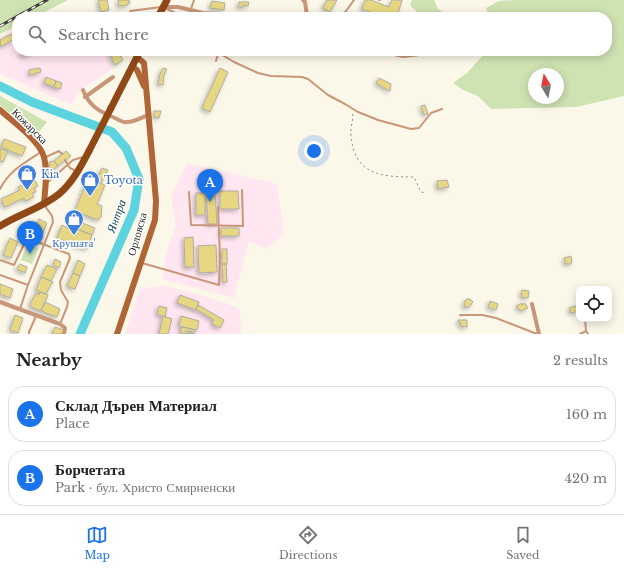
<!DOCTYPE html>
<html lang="en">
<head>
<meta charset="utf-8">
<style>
  body { margin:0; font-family:"Libre Baskerville",serif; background:#f6f6f6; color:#222 }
  .controls { position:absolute; right:12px; bottom:12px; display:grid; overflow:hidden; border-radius:8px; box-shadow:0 2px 10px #0003 }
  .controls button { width:36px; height:36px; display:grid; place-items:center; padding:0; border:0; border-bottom:1px solid #e0e0e0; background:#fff; color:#222; font:20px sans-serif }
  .compass { position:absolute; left:528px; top:68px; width:36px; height:36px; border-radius:50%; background:#fff; box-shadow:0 2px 10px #0003; rotate:350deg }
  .you { position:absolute; left:314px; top:151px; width:14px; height:14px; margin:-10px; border:3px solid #fff; border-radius:50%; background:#1a73e8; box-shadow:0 0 0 6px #1a73e833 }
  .badge { display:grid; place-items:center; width:26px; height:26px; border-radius:50%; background:#1a73e8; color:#fff; font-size:13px; font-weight:700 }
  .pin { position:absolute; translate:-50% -33px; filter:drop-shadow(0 1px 2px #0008) }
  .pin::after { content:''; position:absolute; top:21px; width:14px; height:12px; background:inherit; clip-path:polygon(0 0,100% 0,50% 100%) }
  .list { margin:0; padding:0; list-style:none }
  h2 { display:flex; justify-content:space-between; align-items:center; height:52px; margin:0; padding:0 16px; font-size:17px }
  h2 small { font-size:13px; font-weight:400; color:#767676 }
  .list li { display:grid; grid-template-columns:26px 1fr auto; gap:12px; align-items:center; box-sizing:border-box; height:56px; margin:0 8px 8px; padding:0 8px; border:1px solid #e0e0e0; border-radius:16px }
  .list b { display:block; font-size:15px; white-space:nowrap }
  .list p { margin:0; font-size:13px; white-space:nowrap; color:#767676 }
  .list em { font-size:13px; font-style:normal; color:#767676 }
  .icon { flex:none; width:22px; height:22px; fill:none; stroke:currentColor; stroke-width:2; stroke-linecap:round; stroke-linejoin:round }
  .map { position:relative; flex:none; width:624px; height:334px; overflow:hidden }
  .search { position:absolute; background:#fff; box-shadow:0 2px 10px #0003; left:12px; right:12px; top:12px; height:44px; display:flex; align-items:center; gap:10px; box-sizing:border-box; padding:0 14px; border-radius:16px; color:#767676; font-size:15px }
  .sheet { height:180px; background:#fff }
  nav { display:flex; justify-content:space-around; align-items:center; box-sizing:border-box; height:56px; border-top:1px solid #e0e0e0; background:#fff; font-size:11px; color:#767676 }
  nav a { display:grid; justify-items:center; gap:2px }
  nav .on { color:#1a73e8 }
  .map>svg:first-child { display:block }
  .industrial { fill:#ffe6f1 }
  .green { fill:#cee2b2; fill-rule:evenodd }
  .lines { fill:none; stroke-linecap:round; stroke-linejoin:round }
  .river { stroke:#5cd3df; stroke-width:9 }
  .building { fill:#e8d782; stroke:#b0aea1; filter:url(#shadow) }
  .path { stroke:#8d8b81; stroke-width:1; stroke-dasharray:2 3; stroke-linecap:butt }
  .lane { stroke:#ca9679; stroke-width:2 }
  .street { stroke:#ca9679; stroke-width:4 }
  .secondary { stroke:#b06537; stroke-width:6 }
  .primary { stroke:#904817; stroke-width:7 }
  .rail-casing { stroke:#43413b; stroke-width:3 }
  .rail { stroke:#fff; stroke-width:1.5; stroke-dasharray:4.5; stroke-linecap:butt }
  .primary-bridge { stroke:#904817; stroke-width:7 }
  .labels { text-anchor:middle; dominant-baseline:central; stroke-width:3; stroke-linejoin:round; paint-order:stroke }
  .street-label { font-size:11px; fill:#272621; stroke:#fff }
  .shop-label { font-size:11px; fill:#366cbe; stroke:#fff; text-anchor:start }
  .water-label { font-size:12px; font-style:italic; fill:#10464b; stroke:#fff }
</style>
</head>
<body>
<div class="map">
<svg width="624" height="334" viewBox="0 0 624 334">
  <defs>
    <filter id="shadow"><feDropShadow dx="-2" dy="2" stdDeviation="2" flood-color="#0004"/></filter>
  </defs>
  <rect width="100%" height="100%" fill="#fbf8ea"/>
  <path class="industrial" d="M17,28V51H106L112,69L77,93L72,105L0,74V39Z
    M187,163L277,184L284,234L267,249L249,241L234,298L163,279L165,256L176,226L171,196Z
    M166,286L207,297L239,308L242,334H125L140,288Z"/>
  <path class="green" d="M0,0H68L35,17H17V26L0,34Z
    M412,0H434L438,9L450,15H420L410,5Z
    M514,0H624V96L576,107L491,109L478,96L463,90L453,83L467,73L487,51H607V17H489L486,8L499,1ZM534,74H558V98H534Z
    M0,96L47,122L36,136L0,105Z
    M27,245L39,248L32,264L21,260Z"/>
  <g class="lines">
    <path class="river" d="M0,86L32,102L112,132L126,148L139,179L134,210L80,334"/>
  </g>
  <path class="building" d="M98,0H107L109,10L101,12Z
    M118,0H129L130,3H128V5L119,6Z
    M327,0H337L330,12L323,8Z
    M365,0H371L389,7L392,0H402L397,17H383L362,9Z
    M212,1L225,3L224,10L210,8Z
    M239,2H249L248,6L243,5V7H238Z
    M11,34L14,39L1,47L0,40Z
    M20,51H35L26,56L25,55L23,56Z
    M109,51H118L123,60L115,65Z
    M40,68L41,72L30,75L29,70Z
    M163,68L167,69L164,75L163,85L158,84L160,74Z
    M220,68L228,72L210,112L202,108Z
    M46,77L56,81L54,87L44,83Z
    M379,78L391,84L390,91L376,83Z
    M56,81L62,83L60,89L54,87Z
    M425,105L428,114L424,115L421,106Z
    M154,111H161L159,118L154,117Z
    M4,139L26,147L22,156L1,147Z
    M0,149L8,151L3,162L0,161Z
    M66,151L71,156L58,166L54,161Z
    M54,161L58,166L53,170L50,167L49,162Z
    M102,168L108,170L101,183L88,177L90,171L99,175Z
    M32,175L38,186L34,188L36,192L32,193L34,197L26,201L24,198L5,207L1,199L20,190L18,187L26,183L24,179Z
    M88,178L105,185L97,204L102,206L101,217L98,220L75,211Z
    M447,180L449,187L438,189L437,181Z
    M220,191H238L239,209H220Z
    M196,193H205V215H196Z
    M206,193H215L217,224H208Z
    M39,219L47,223L40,240L32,236Z
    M73,219L95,228L92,235L70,226Z
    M62,225L69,229L70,227L92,235L87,249L57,238Z
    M221,228H239V236H221Z
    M193,237L194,267H185L184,238Z
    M10,238L18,242L11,258L3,255Z
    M216,245L217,272L199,273L198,246Z
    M222,249H227V264H222Z
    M571,256L572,262L571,263V264H566L564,258Z
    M55,259L61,262L59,268L53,265Z
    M78,260L85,264L80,276L73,273Z
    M20,264L27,267L25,273L17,269Z
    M222,264H226L227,282H223Z
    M47,265L57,269L51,281L41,277Z
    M73,273L80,276L75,289L67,286Z
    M41,277L53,282L52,284H51L46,294L36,290Z
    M0,284L13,289L10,298L0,294Z
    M522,290L529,291L528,298L521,297Z
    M40,292L48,295L41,311L31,307L30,304L36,293L39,295Z
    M180,295L199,302L196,310L177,303Z
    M468,298L469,300L470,299L473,302L469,307H467L465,308L464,302Z
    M490,301L498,304L496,310L488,307Z
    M45,302L60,309L57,317L41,311Z
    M522,303V305L525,303L528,308L521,311L516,306Z
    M198,305L224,320L220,328L212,324L214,320L196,309Z
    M579,305V311L571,313L569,308Z
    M159,306L167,308L165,317L157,314Z
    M15,315L23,318L18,333L10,330Z
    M163,316L172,319L168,334H159Z
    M181,316L199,321L197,330L179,326Z
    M458,320H467V327L460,326L461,323L458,322Z
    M55,327L64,330L62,334H52Z
    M182,327L195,330V332L185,331L195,334L180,333Z"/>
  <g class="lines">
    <path class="path" d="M353,114C353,121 350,129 351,135C354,175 381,177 414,177L421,192L426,193"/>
    <path class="lane" d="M379,0H380
      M165,8L184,17
      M191,9L194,0
      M130,11L161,7
      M338,17L346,11L354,0
      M219,53L234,62L258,73L271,76L302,77L308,79L328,95L345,104L358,112L378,120L411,129L419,128L431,113L442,109
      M216,61L219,51
      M46,157L59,151L62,154
      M65,160L70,168L76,171
      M48,182L73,160L83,157
      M0,189C9,171 24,163 41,152
      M189,192L191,225L243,226L242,190
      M0,260L14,265L27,238L69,254L70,258L60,282L61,290L68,302L67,307L60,324
      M142,263L219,285L220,257L218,207
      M0,275L28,285L20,309
      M28,285L53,222L52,216L45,206
      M460,315H482L496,318L537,334
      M585,319L586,331L588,334
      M29,334V332L36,316
      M580,334L586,331"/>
    <path class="street" d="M303,0L305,2L307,16
      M163,7H178L203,13L230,15H301L318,17
      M387,51L398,55L404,56L443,51
      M83,90C89,106 100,112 115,118C119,120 123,123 127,122C134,122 141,118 148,115
      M85,97L113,77
      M0,302L60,324L65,328L64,334
      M532,304L539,334"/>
    <path class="secondary" d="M132,66L137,70L144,86
      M0,110C13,122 39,140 44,157C48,172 45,189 44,204
      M117,334L155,220L156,201L144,63L137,57"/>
    <path class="primary" d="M158,17L167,0
      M111,108L140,51
      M0,226C19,214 42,208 59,194C73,182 81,166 89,151"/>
    <defs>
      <path id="rail" d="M0,26L47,0"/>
    </defs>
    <use href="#rail" class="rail-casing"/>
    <use href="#rail" class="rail"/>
    <path class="primary-bridge" d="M89,151L111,108"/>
  </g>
  <defs>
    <symbol id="shop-pin" viewBox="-11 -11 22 30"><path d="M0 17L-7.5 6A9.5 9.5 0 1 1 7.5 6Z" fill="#3f7fe0" stroke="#fff"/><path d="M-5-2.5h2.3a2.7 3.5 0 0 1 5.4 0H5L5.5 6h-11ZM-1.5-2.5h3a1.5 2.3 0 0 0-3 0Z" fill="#fff"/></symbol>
  </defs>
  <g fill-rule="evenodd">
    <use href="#shop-pin" x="16" y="163" width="22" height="30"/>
    <use href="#shop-pin" x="79" y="169" width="22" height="30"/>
    <use href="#shop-pin" x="63" y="208" width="22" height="30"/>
  </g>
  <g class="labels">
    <g class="street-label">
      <text transform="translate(30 126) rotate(45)">Кожарска</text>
      <text transform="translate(137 234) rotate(-74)">Орловска</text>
    </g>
    <g class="shop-label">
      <text x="41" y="174">Kia</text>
      <text x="104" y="180">Toyota</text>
      <text x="74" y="243" text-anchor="middle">Крушата'</text>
    </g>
    <g class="water-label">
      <text transform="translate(116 216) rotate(-70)">Янтра</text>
    </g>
  </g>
</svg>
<div class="controls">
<button><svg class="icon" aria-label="locate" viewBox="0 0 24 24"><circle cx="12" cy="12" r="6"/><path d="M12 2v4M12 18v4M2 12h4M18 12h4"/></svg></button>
</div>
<svg class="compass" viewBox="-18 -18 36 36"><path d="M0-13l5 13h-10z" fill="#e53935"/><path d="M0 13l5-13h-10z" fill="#767676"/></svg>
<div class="you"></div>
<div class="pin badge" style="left:210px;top:202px">A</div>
<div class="pin badge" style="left:30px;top:254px">B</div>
<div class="search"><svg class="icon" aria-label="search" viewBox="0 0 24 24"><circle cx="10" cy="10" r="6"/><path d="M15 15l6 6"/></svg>Search here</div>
</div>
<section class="sheet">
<h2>Nearby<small>2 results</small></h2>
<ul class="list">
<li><span class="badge">A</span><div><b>Склад Дърен Материал</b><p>Place</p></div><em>160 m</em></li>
<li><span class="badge">B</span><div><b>Борчетата</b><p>Park · бул. Христо Смирненски</p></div><em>420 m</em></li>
</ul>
</section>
<nav>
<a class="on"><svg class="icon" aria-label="map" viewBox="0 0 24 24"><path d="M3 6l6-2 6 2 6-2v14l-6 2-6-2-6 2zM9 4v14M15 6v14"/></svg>Map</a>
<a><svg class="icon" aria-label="directions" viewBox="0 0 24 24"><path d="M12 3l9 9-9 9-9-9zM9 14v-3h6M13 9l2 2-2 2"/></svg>Directions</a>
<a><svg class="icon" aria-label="saved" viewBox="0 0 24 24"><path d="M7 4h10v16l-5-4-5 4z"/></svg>Saved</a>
</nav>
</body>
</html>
